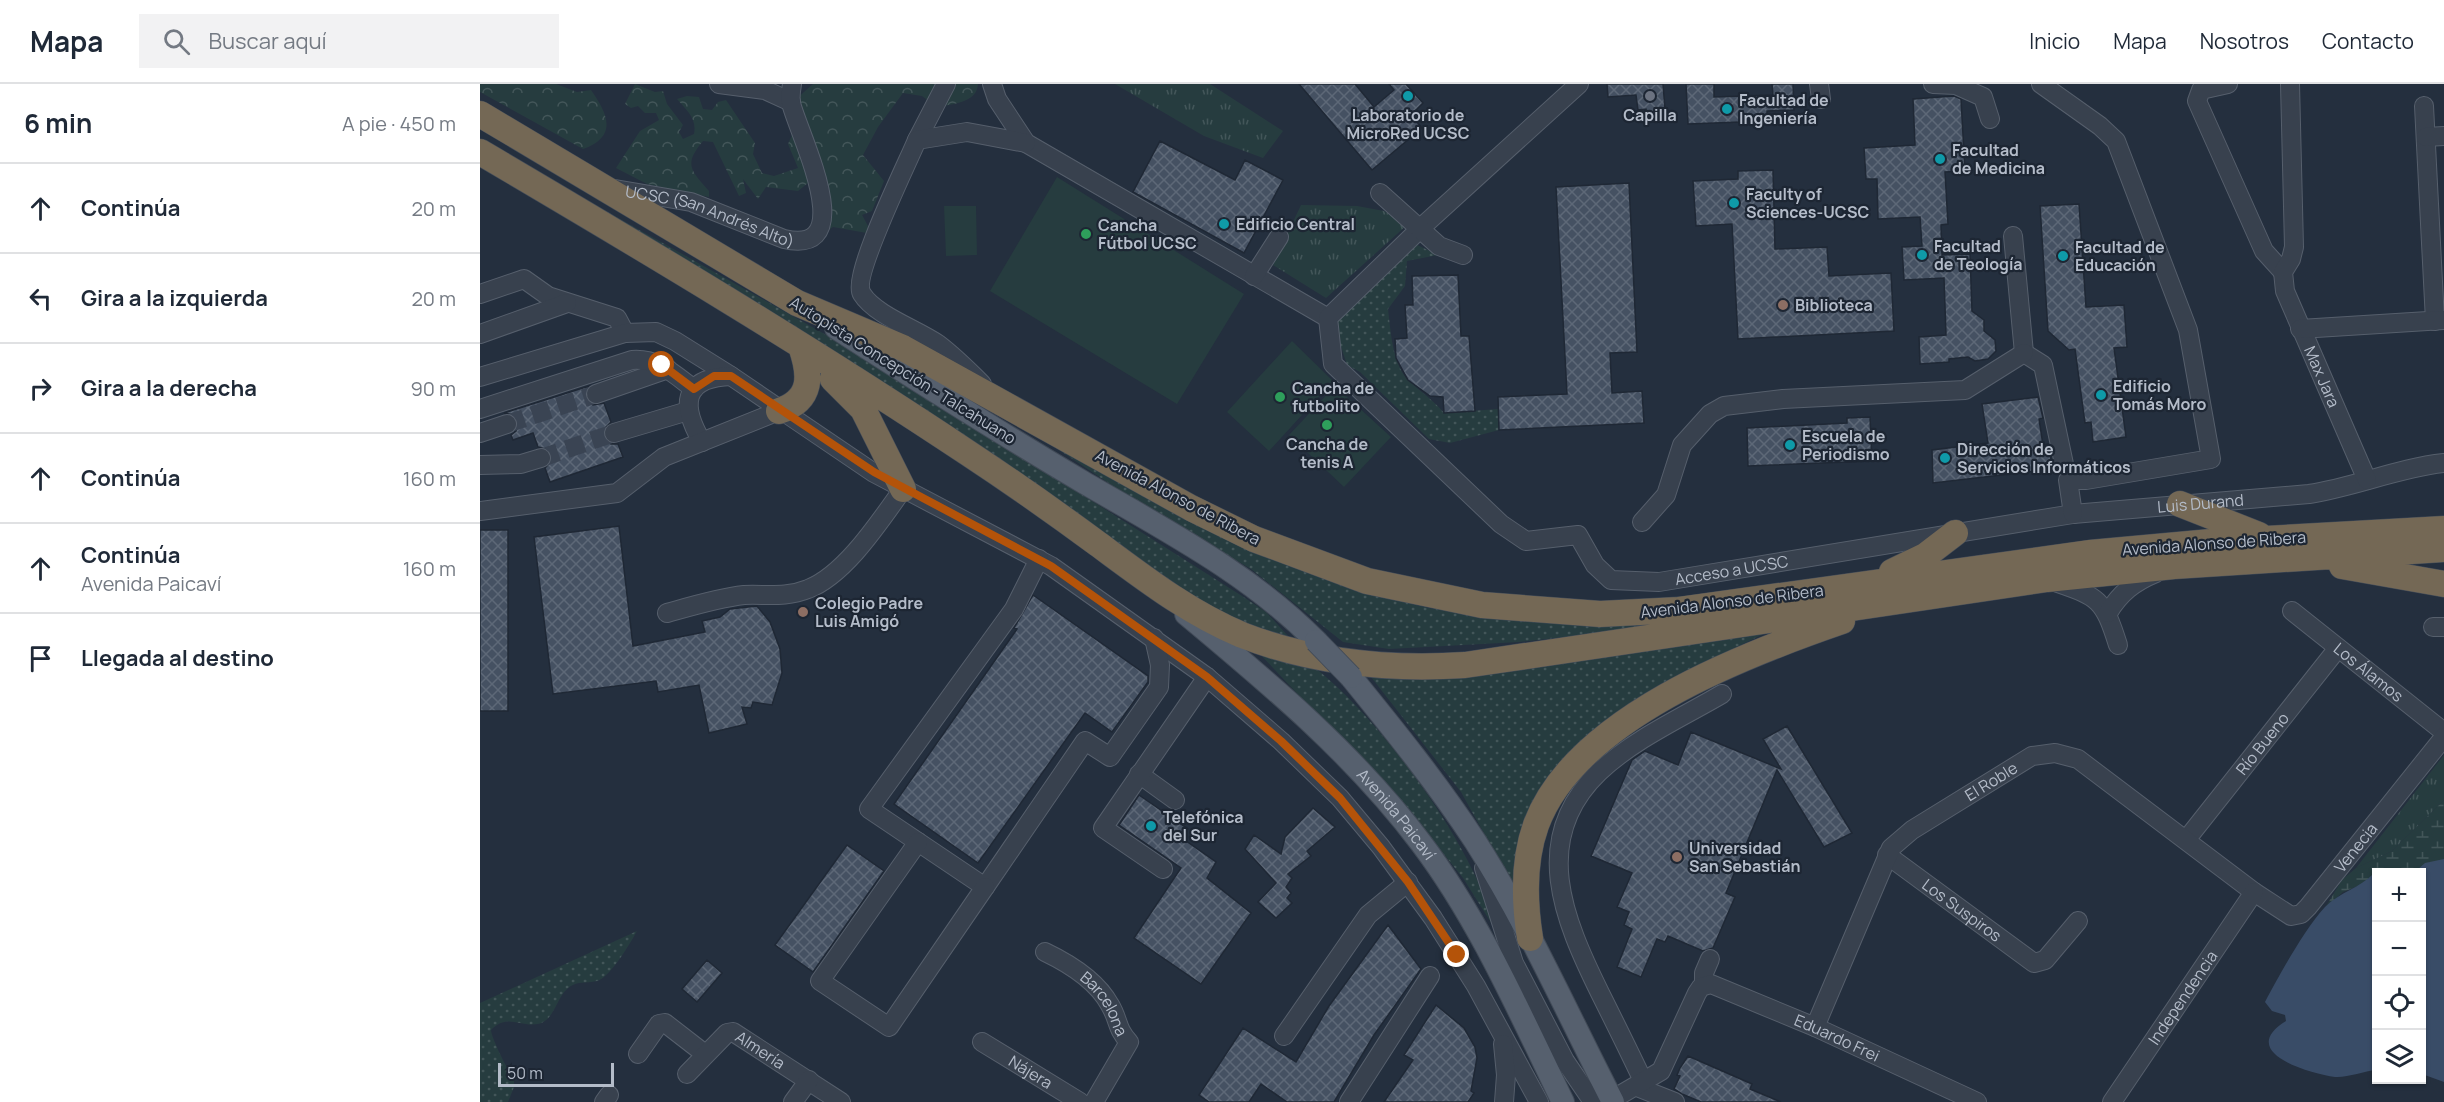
<!DOCTYPE html>
<html lang="es">
<head>
<meta charset="utf-8">
<style>
  body { margin:0; font-family:Manrope,sans-serif; background:#f2f2f3; color:#1f2937 }
  .controls { position:absolute; right:18px; bottom:18px; display:grid; overflow:hidden; border-radius:0px; box-shadow:0 2px 4px #0004 }
  .controls button { width:54px; height:54px; display:grid; place-items:center; padding:0; border:0; border-bottom:2px solid #e0e1e3; background:#fff; color:#1f2937; font:30px sans-serif }
  .scale { position:absolute; left:18px; bottom:15px; width:116px; box-sizing:border-box; padding-left:6px; border:3px solid #b4bcc9; border-top:0; font-size:16px; line-height:21px; white-space:nowrap; color:#b4bcc9; -webkit-text-stroke:4px #1d2633; paint-order:stroke }
  .stop { position:absolute; width:18px; height:18px; margin:-14px; border:4px solid #b45309; border-radius:50%; background:#fff }
  .stop.end { background:#b45309; border-color:#fff; box-shadow:0 2px 6px #0008 }
  .list { margin:0; padding:0; list-style:none }
  h2 { display:flex; justify-content:space-between; align-items:center; height:78px; margin:0; padding:0 24px; font-size:26px }
  h2 small { font-size:20px; font-weight:400; color:#747a83 }
  .list li { display:grid; grid-template-columns:39px 1fr auto; gap:18px; align-items:center; box-sizing:border-box; height:90px; padding:0 24px; border-top:2px solid #e0e1e3 }
  .list b { display:block; font-size:22px; white-space:nowrap }
  .list p { margin:0; font-size:20px; white-space:nowrap; color:#747a83 }
  .list em { font-size:20px; font-style:normal; color:#747a83 }
  .icon { flex:none; width:33px; height:33px; fill:none; stroke:currentColor; stroke-width:2; stroke-linecap:round; stroke-linejoin:round }
  .map { position:relative; flex:none; width:1964px; height:1018px; overflow:hidden }
  header { display:flex; align-items:center; gap:36px; box-sizing:border-box; height:84px; padding:0 30px; background:#fff; border-bottom:2px solid #e0e1e3 }
  header strong { font-size:28px }
  nav { display:flex; gap:33px; margin-inline-start:auto; font-size:21px }
  .search { width:420px; height:54px; background:#f2f2f3; display:flex; align-items:center; gap:15px; box-sizing:border-box; padding:0 21px; border-radius:0px; color:#747a83; font-size:22px }
  main { display:flex }
  aside { flex:1; background:#fff }
  .map>svg:first-child { display:block }
  .grass { fill:url(#grass-dots) }
  .forest { fill:url(#forest-crowns) }
  .wetland { fill:url(#wetland-marsh) }
  .park { fill:url(#park-tufts) }
  .pitch { fill:#263c3f }
  .water { fill:#394c67 }
  .building { fill:url(#building-cross-hatch); stroke:#1f2835; stroke-width:1.5 }
  .lines { fill:none; stroke-linecap:round; stroke-linejoin:round }
  .minor-tunnel { stroke:#3a4453; stroke-width:18; stroke-dasharray:18 9; stroke-linecap:butt }
  .minor-casing { stroke:#565f6c; stroke-width:20 }
  .major-casing { stroke:#414a57; stroke-width:24 }
  .highway-casing { stroke:#434c59; stroke-width:27 }
  .minor { stroke:#38414e; stroke-width:18 }
  .major { stroke:#56606e; stroke-width:22 }
  .highway { stroke:#746855; stroke-width:26 }
  .major-bridge-casing { stroke:#414a57; stroke-width:24; stroke-linecap:butt }
  .major-bridge { stroke:#56606e; stroke-width:22 }
  .route { stroke:#b45309; stroke-width:8 }
  .culture-dot { fill:#0f9aa8; stroke:#1d2633; stroke-width:2 }
  .worship-dot { fill:#6b7280; stroke:#1d2633; stroke-width:2 }
  .leisure-dot { fill:#2e9e5b; stroke:#1d2633; stroke-width:2 }
  .education-dot { fill:#8d6e63; stroke:#1d2633; stroke-width:2 }
  .labels { text-anchor:middle; dominant-baseline:central; stroke-width:4.5; stroke-linejoin:round; paint-order:stroke }
  .poi-label { font-size:16px; font-weight:bold; fill:#b4bcc9; stroke:#1d2633; text-anchor:start }
  .street-label { font-size:16px; fill:#b4bcc9; stroke:#1d2633 }
</style>
</head>
<body>
<header>
<strong>Mapa</strong>
<div class="search"><svg class="icon" aria-label="search" viewBox="0 0 24 24"><circle cx="10" cy="10" r="6"/><path d="M15 15l6 6"/></svg>Buscar aquí</div>
<nav><a>Inicio</a><a>Mapa</a><a>Nosotros</a><a>Contacto</a></nav>
</header>
<main>
<aside>
<h2>6 min<small>A pie · 450 m</small></h2>
<ul class="list">
<li><svg class="icon" aria-label="ahead" viewBox="0 0 24 24"><path d="M12 20V5M6 11l6-6 6 6"/></svg><div><b>Continúa</b></div><em>20 m</em></li>
<li><svg class="icon" aria-label="left" viewBox="0 0 24 24"><path d="M17 20v-9H6M10 6l-5 5 5 5"/></svg><div><b>Gira a la izquierda</b></div><em>20 m</em></li>
<li><svg class="icon" aria-label="right" viewBox="0 0 24 24"><path d="M7 20v-9h11M14 6l5 5-5 5"/></svg><div><b>Gira a la derecha</b></div><em>90 m</em></li>
<li><svg class="icon" aria-label="ahead" viewBox="0 0 24 24"><path d="M12 20V5M6 11l6-6 6 6"/></svg><div><b>Continúa</b></div><em>160 m</em></li>
<li><svg class="icon" aria-label="ahead" viewBox="0 0 24 24"><path d="M12 20V5M6 11l6-6 6 6"/></svg><div><b>Continúa</b><p>Avenida Paicaví</p></div><em>160 m</em></li>
<li><svg class="icon" aria-label="arrive" viewBox="0 0 24 24"><path d="M6 21V4h12l-3 4 3 4H6"/></svg><div><b>Llegada al destino</b></div></li>
</ul>
</aside>
<div class="map">
<svg width="1964" height="1018" viewBox="0 0 1964 1018">
  <defs>
    <pattern id="grass-dots" width="8" height="8" patternUnits="userSpaceOnUse" patternTransform="scale(1.5)"><rect width="8" height="8" fill="#263c3f"/><path d="M2 2h.1M6 6h.1" fill="none" stroke="#435659" stroke-width="1.8" stroke-linecap="round"/></pattern>
    <pattern id="forest-crowns" width="20" height="18" patternUnits="userSpaceOnUse" patternTransform="scale(1.5)"><rect width="20" height="18" fill="#263c3f"/><path d="M2 6a3 3 0 1 1 6 0M12 15a3 3 0 1 1 6 0" fill="none" stroke="#435659"/></pattern>
    <pattern id="wetland-marsh" width="20" height="14" patternUnits="userSpaceOnUse" patternTransform="scale(1.5)"><rect width="20" height="14" fill="#263c3f"/><path d="M1 5h8M5 5V1M11 12h8M15 12V8" fill="none" stroke="#435659"/></pattern>
    <pattern id="park-tufts" width="24" height="20" patternUnits="userSpaceOnUse" patternTransform="scale(1.5)"><rect width="24" height="20" fill="#263c3f"/><path d="M3 7l-1-3M5 7V3M7 7l1-3M15 17l-1-3M17 17v-4M19 17l1-3" fill="none" stroke="#435659"/></pattern>
    <pattern id="building-cross-hatch" width="8" height="8" patternUnits="userSpaceOnUse" patternTransform="scale(1.5)"><rect width="8" height="8" fill="#455162"/><path d="M0 0l8 8M0 8l8-8" fill="none" stroke="#5d6877"/></pattern>
  </defs>
  <rect width="100%" height="100%" fill="#242f3e"/>
  <path class="grass" d="M69,95L380,270L762,512L786,528L808,552C739,542 681,490 626,450Z
    M931,158L958,171L927,177L925,202L908,225C911,248 912,280 929,297C941,308 953,316 964,329L1018,325L1019,346L970,359L949,355L880,288L867,281L852,235Z
    M543,342L881,508L949,524L1018,534L1184,542L1039,558L909,565L863,558L771,485L660,420Z
    M1292,546L1240,571L1087,681L1036,807L981,708L891,593L928,594Z
    M778,568C792,572 824,576 835,584C900,634 997,766 1015,845L983,794L933,732Z
    M157,847C151,858 130,894 117,897C106,900 96,896 87,905C76,915 74,937 58,940C39,943 27,929 11,946C11,953 28,988 34,994V1003L28,1018H0V919Z"/>
  <path class="forest" d="M0,0H76L97,8L111,6C127,29 139,52 103,65L0,8Z
    M155,0L175,8L183,7L187,20L203,41L199,48L203,55L214,50C217,34 207,27 197,15L207,12L219,13L223,25L232,26L238,18L246,16L275,59L273,70L282,89L294,92L318,84L308,60L316,42L314,17L333,0H498C497,19 472,20 457,23L442,12L423,9L398,43L383,71L404,97L392,127L382,131L388,142L387,149L353,143L338,153L339,109L328,99L318,107L286,103L278,115L263,95L266,109L259,112L233,58L223,57C203,81 211,86 229,107V113L167,100L136,84L160,47L179,36L176,29H165L158,22L151,24L145,20Z"/>
  <path class="wetland" d="M1964,716V775L1937,786L1894,789L1883,800L1863,808L1845,824L1862,796L1876,784L1912,767Z"/>
  <path class="park" d="M635,0H730L803,47L783,74L724,52Z
    M821,121L877,122L904,127L927,141L846,214L793,181Z
    M1964,671V716L1912,767L1876,784Z"/>
  <path class="pitch" d="M577,93L764,210L697,320L510,207Z
    M464,122H496L497,171L466,172Z
    M812,257L853,297L789,367L747,328Z
    M855,302L911,353L864,403L809,351Z"/>
  <path class="water" d="M1964,775V998L1942,990V788H1906L1937,786L1945,779Z
    M1894,789H1896V986C1884,987 1867,994 1855,993C1828,989 1756,968 1806,937L1805,931L1792,927L1785,918C1800,890 1824,846 1845,823C1860,808 1880,804 1894,789Z"/>
  <path class="building" d="M819,0H875L894,23L914,6L909,0H926L943,19L931,31L942,44L892,86Z
    M1127,0H1183L1186,37L1168,38L1166,25L1158,26L1156,11L1128,13Z
    M1206,0H1234V13L1293,11L1292,0H1313L1314,26L1287,27V37L1208,40Z
    M1474,12L1481,15L1485,87L1465,88L1468,140L1461,141L1462,171L1490,170L1492,227L1504,236V247L1515,256L1516,267L1508,275L1495,277L1488,273L1469,275V278L1440,280L1439,253L1466,251L1464,194L1424,196L1422,163L1442,162L1440,133L1398,135L1397,95H1386L1384,64L1435,61L1433,15Z
    M680,57L755,96L765,76L803,96L764,169L653,108Z
    M1293,86L1295,165L1347,163L1349,192L1411,189L1414,247L1258,255L1252,140L1216,142L1213,97L1258,95V87Z
    M1149,99L1157,268L1130,269L1132,309L1162,307L1164,339L1019,346L1018,313L1087,310L1076,103Z
    M1599,120L1606,223L1644,221L1647,263L1634,264L1646,353L1613,358L1611,338L1605,339L1595,265L1589,266L1568,247L1560,122Z
    M978,191L981,252H989L995,327L964,329L963,313L950,312L928,296L916,274L915,255L927,254L925,221H933L932,192Z
    M109,302L106,314L113,321L124,319L131,338L123,346V353L131,360H138L143,373L70,398L65,384L72,376L69,366L58,363L53,349L33,356L31,351L36,347L38,337L34,331L24,329Z
    M1558,313L1563,334L1559,335L1563,361L1568,360L1573,385L1453,399L1452,366L1508,359L1502,320Z
    M1390,333L1392,377L1268,382L1267,344L1367,339V334Z
    M139,442L153,562L225,548L222,537L240,533L250,525L277,522L290,538L300,565L302,589L292,621L273,618L271,624L262,623L267,640L229,649L219,601L178,608L176,597L73,610L54,453Z
    M0,446H28V627H0Z
    M553,511L668,592V598L632,648L605,629L498,779L414,720L537,545L534,544Z
    M1307,642L1372,749L1344,763L1297,686L1246,809L1255,813L1233,864L1223,867L1188,852L1185,858L1177,855L1161,893L1137,883L1152,845L1144,841L1149,828L1137,823L1152,789L1111,772L1152,676L1165,667L1198,681L1211,648L1301,685L1283,655Z
    M659,711L708,745L702,754L736,778L727,794L771,829L721,900L654,854L701,784L639,741Z
    M833,724L855,743L827,767L831,772L808,790L812,794L806,803L811,809L807,814L812,819L796,834L778,818L796,799L765,765L774,751L801,770L805,753Z
    M367,761L404,787L333,888L295,861Z
    M908,841L941,885L894,951L854,1018H807L781,1000L769,1018H729L719,1011L763,944L816,978L849,922Z
    M227,876L242,889L217,918L202,905Z
    M956,921L984,944L995,963L997,974L991,1007L994,1009L988,1018H904L933,976L924,971Z
    M1208,972L1272,1000L1270,1005L1301,1018H1221L1202,1010L1194,1005L1200,992L1197,991L1200,984Z"/>
  <g class="lines">
    <path class="minor-tunnel" d="M27,340L116,310
      M61,374L134,349"/>
    <defs>
      <g id="minor">
        <path d="M239,0L285,6L311,18"/>
        <path d="M512,0L517,15L546,59L848,234"/>
        <path id="s1" d="M1099,0L945,140L848,234L853,280L1021,440L1046,457L1098,451L1115,481L1131,496L1179,498L1593,430L1829,410C1875,403 1918,384 1964,379"/>
        <path d="M1339,0L1341,15"/>
        <path d="M1453,0L1476,1L1503,13L1510,35"/>
        <path d="M1561,0L1620,42L1636,57L1708,246L1731,375L1606,396H1588L1593,430"/>
        <path d="M1748,0L1721,6L1717,17L1784,167L1803,188"/>
        <path id="s2" d="M1810,0L1814,163L1811,175L1803,188L1805,207L1887,396"/>
        <path d="M1944,22L1955,237"/>
        <path d="M1946,53L1964,52"/>
        <path d="M437,56L466,0"/>
        <path id="s3" d="M135,105L211,118L304,155C382,173 318,49 311,19C310,13 311,6 312,0"/>
        <path d="M900,109L959,162L983,171"/>
        <path d="M1533,152L1544,269"/>
        <path d="M774,192L799,153"/>
        <path d="M0,210L44,195L68,212L137,234L145,249"/>
        <path d="M1820,245L1964,236"/>
        <path d="M0,250L87,219"/>
        <path d="M1544,269L1563,281L1584,380"/>
        <path d="M0,293L145,249L176,248L195,257L251,292L394,389L571,482L727,593L801,657L860,714L901,763L953,834L996,902L1059,1018"/>
        <path d="M502,300C488,286 474,272 458,260C436,245 395,231 382,210C371,193 427,80 437,56L487,48L546,59"/>
        <path d="M116,310L188,285"/>
        <path d="M0,325L152,276C178,274 194,290 214,305"/>
        <path d="M0,349L27,340"/>
        <path d="M134,349L208,327"/>
        <path d="M222,358C201,322 201,294 251,292"/>
        <path d="M0,381L41,380L61,374"/>
        <path d="M0,427L137,409L184,373L299,327"/>
        <path d="M1162,438L1186,411L1202,361L1230,330L1244,322L1303,315L1485,306L1544,269"/>
        <path d="M559,475L534,525L389,725L505,803L605,657L630,673L679,603L680,581L674,554"/>
        <path d="M1572,497C1618,513 1623,513 1638,561"/>
        <path id="s4" d="M1812,527L1964,648"/>
        <path d="M187,529C212,522 238,514 264,511C286,510 306,514 328,505C365,491 400,437 423,405"/>
        <path d="M1628,529C1640,509 1654,498 1676,489"/>
        <path d="M1953,543H1964"/>
        <path d="M659,690L695,716"/>
        <path id="s5" d="M1706,756L1858,564"/>
        <path d="M438,758L340,897L409,943L505,803"/>
        <path id="s6" d="M1407,771L1554,879L1565,876L1598,837"/>
        <path d="M1004,784L1034,879L1085,977L1113,1018"/>
        <path d="M683,785L623,744L727,593"/>
        <path id="s7" d="M565,868C588,879 617,897 630,921C639,936 636,944 649,958L614,1018"/>
        <path d="M1224,901V889L1230,875"/>
        <path id="s8" d="M1335,943L1411,764L1432,746L1552,672L1575,669L1598,675L1774,808L1811,832L1821,830L1828,823L1964,653"/>
        <path d="M804,952L888,831L928,798"/>
        <path id="s9" d="M502,958L600,1018"/>
        <path d="M1023,960L1026,991L1024,1018"/>
        <path d="M158,970L179,940L185,939L225,970"/>
        <path id="s10" d="M207,990L247,949L253,948L361,1018"/>
        <path d="M1164,999C1150,969 1135,939 1120,909C1084,836 1049,755 1119,688C1154,655 1201,634 1242,610"/>
        <path d="M1157,1003L1195,1018"/>
        <path d="M124,1018L129,1011"/>
        <path d="M313,1018L329,996"/>
        <path d="M869,1018L950,892"/>
        <path id="s11" d="M1128,1018L1181,987L1217,909L1221,903L1231,900L1335,943L1497,1018"/>
        <path id="s12" d="M1632,1018L1774,808"/>
      </g>
      <g id="major">
        <path d="M356,244C438,297 520,349 603,398C685,446 769,489 836,557"/>
        <path id="s13" d="M706,530C790,600 875,671 941,759C1000,837 1040,930 1083,1018"/>
        <path d="M871,593C914,646 957,699 995,757C1048,840 1088,931 1133,1018"/>
      </g>
      <path id="highway" d="M0,30L317,219L423,264L711,424L774,455L887,497L1002,521L1120,530L1199,526L1610,469L1731,458L1964,445
        M0,68C165,165 329,263 488,369C532,398 576,429 618,460C664,494 709,529 762,551C834,579 908,586 985,581L1567,495L1694,482L1964,465
        M353,295L383,325L423,405
        M299,327C333,316 331,291 321,262
        M1700,420L1779,451
        M1862,482L1964,500
        M1412,488L1445,472L1475,449
        M1050,854C1044,816 1043,777 1056,741C1095,635 1263,571 1362,537"/>
    </defs>
    <use href="#minor" class="minor-casing"/>
    <use href="#major" class="major-casing"/>
    <use href="#highway" class="highway-casing"/>
    <use href="#minor" class="minor"/>
    <use href="#major" class="major"/>
    <use href="#highway" class="highway"/>
    <defs>
      <path id="major-bridge" d="M836,557L871,593"/>
    </defs>
    <use href="#major-bridge" class="major-bridge-casing"/>
    <use href="#major-bridge" class="major-bridge"/>
  </g>
  <g class="lines">
    <path class="route" d="M182,281L214,305L234,292H251L394,388L571,482L727,593L801,657L860,714L928,798L977,871"/>
  </g>
  <g class="culture-dot">
    <circle cx="928" cy="12" r="6"/>
    <circle cx="1247" cy="25" r="6"/>
    <circle cx="1460" cy="75" r="6"/>
    <circle cx="1254" cy="119" r="6"/>
    <circle cx="744" cy="140" r="6"/>
    <circle cx="1442" cy="171" r="6"/>
    <circle cx="1583" cy="172" r="6"/>
    <circle cx="1621" cy="311" r="6"/>
    <circle cx="1310" cy="361" r="6"/>
    <circle cx="1465" cy="374" r="6"/>
    <circle cx="671" cy="742" r="6"/>
  </g>
  <circle class="worship-dot" cx="1170" cy="12" r="6"/>
  <g class="leisure-dot">
    <circle cx="606" cy="150" r="6"/>
    <circle cx="800" cy="313" r="6"/>
    <circle cx="847" cy="341" r="6"/>
  </g>
  <g class="education-dot">
    <circle cx="1303" cy="221" r="6"/>
    <circle cx="323" cy="528" r="6"/>
    <circle cx="1197" cy="773" r="6"/>
  </g>
  <g class="labels">
    <g class="poi-label">
      <text x="1259" y="16">Facultad de<tspan x="1259" dy="18">Ingeniería</tspan></text>
      <text x="928" y="31" text-anchor="middle">Laboratorio de<tspan x="928" dy="18">MicroRed UCSC</tspan></text>
      <text x="1170" y="31" text-anchor="middle">Capilla</text>
      <text x="1472" y="66">Facultad<tspan x="1472" dy="18">de Medicina</tspan></text>
      <text x="1266" y="110">Faculty of<tspan x="1266" dy="18">Sciences-UCSC</tspan></text>
      <text x="756" y="140">Edificio Central</text>
      <text x="618" y="141">Cancha<tspan x="618" dy="18">Fútbol UCSC</tspan></text>
      <text x="1454" y="162">Facultad<tspan x="1454" dy="18">de Teología</tspan></text>
      <text x="1595" y="163">Facultad de<tspan x="1595" dy="18">Educación</tspan></text>
      <text x="1315" y="221">Biblioteca</text>
      <text x="1633" y="302">Edificio<tspan x="1633" dy="18">Tomás Moro</tspan></text>
      <text x="812" y="304">Cancha de<tspan x="812" dy="18">futbolito</tspan></text>
      <text x="1322" y="352">Escuela de<tspan x="1322" dy="18">Periodismo</tspan></text>
      <text x="847" y="360" text-anchor="middle">Cancha de<tspan x="847" dy="18">tenis A</tspan></text>
      <text x="1477" y="365">Dirección de<tspan x="1477" dy="18">Servicios Informáticos</tspan></text>
      <text x="335" y="519">Colegio Padre<tspan x="335" dy="18">Luis Amigó</tspan></text>
      <text x="683" y="733">Telefónica<tspan x="683" dy="18">del Sur</tspan></text>
      <text x="1209" y="764">Universidad<tspan x="1209" dy="18">San Sebastián</tspan></text>
    </g>
    <g class="street-label">
      <text stroke="none"><textPath href="#s3" startOffset="99">UCSC (San Andrés Alto)</textPath></text>
      <text transform="translate(423 286) rotate(32)">Autopista Concepción - Talcahuano</text>
      <text stroke="none"><textPath href="#s2" startOffset="303">Max Jara</textPath></text>
      <text transform="translate(698 413) rotate(28)">Avenida Alonso de Ribera</text>
      <text stroke="none"><textPath href="#s1" startOffset="1356">Luis Durand</textPath></text>
      <text transform="translate(1734 459) rotate(-4)">Avenida Alonso de Ribera</text>
      <text stroke="none"><textPath href="#s1" startOffset="882">Acceso a UCSC</textPath></text>
      <text transform="translate(1252 517) rotate(-7)">Avenida Alonso de Ribera</text>
      <text stroke="none"><textPath href="#s4" startOffset="98">Los Álamos</textPath></text>
      <text stroke="none"><textPath href="#s5" startOffset="123">Río Bueno</textPath></text>
      <text stroke="none"><textPath href="#s8" startOffset="315">El Roble</textPath></text>
      <text stroke="none"><textPath href="#s13" startOffset="291">Avenida Paicaví</textPath></text>
      <text stroke="none"><textPath href="#s8" startOffset="771">Venecia</textPath></text>
      <text stroke="none"><textPath href="#s6" startOffset="93">Los Suspiros</textPath></text>
      <text stroke="none"><textPath href="#s12" startOffset="126">Independencia</textPath></text>
      <text stroke="none"><textPath href="#s7" startOffset="81">Barcelona</textPath></text>
      <text stroke="none"><textPath href="#s11" startOffset="302">Eduardo Frei</textPath></text>
      <text stroke="none"><textPath href="#s10" startOffset="96">Almería</textPath></text>
      <text stroke="none"><textPath href="#s9" startOffset="57">Nájera</textPath></text>
    </g>
  </g>
</svg>
<div class="controls">
<button>+</button>
<button>−</button>
<button><svg class="icon" aria-label="locate" viewBox="0 0 24 24"><circle cx="12" cy="12" r="6"/><path d="M12 2v4M12 18v4M2 12h4M18 12h4"/></svg></button>
<button><svg class="icon" aria-label="layers" viewBox="0 0 24 24"><path d="M12 4l9 5-9 5-9-5zM3 14l9 5 9-5"/></svg></button>
</div>
<div class="scale">50 m</div>
<div class="stop" style="left:182px;top:281px"></div>
<div class="stop end" style="left:977px;top:871px"></div>
</div>
</main>
</body>
</html>
